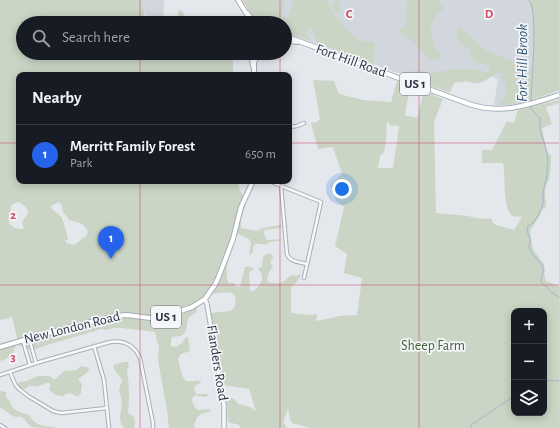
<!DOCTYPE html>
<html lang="en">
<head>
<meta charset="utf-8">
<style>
  body { margin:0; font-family:"Alegreya Sans",sans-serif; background:#242831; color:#f1f3f6 }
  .controls { position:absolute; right:12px; bottom:12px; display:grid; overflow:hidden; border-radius:8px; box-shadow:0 2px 10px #0003 }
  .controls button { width:36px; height:36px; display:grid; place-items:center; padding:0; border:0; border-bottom:1px solid #363941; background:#171b24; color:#f1f3f6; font:20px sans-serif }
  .you { position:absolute; left:342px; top:189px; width:14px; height:14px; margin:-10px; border:3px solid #fff; border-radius:50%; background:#1a73e8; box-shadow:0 0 0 6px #1a73e833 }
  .badge { display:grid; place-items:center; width:26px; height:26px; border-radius:50%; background:#2563eb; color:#fff; font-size:13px; font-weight:700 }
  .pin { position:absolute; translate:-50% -33px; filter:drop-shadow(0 1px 2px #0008) }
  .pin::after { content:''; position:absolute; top:21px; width:14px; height:12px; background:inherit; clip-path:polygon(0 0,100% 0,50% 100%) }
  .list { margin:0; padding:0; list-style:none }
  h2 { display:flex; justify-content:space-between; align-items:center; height:52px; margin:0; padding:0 16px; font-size:17px }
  h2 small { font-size:13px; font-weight:400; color:#9ea1a6 }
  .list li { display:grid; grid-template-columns:26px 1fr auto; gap:12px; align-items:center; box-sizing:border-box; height:60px; padding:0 16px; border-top:1px solid #363941 }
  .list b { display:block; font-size:15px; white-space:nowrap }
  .list p { margin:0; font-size:13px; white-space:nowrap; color:#9ea1a6 }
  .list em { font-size:13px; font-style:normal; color:#9ea1a6 }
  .icon { flex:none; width:22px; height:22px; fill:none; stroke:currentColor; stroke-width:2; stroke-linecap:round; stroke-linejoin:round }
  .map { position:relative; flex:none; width:559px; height:428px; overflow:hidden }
  .search { position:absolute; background:#171b24; box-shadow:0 2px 10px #0003; left:16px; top:16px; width:276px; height:44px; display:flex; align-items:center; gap:10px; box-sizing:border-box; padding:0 14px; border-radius:22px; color:#9ea1a6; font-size:15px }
  .panel { position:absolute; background:#171b24; box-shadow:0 2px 10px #0003; left:16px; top:72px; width:276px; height:112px; border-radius:8px }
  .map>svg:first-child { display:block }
  .built { fill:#d2d7de }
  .green { fill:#cad5c5; fill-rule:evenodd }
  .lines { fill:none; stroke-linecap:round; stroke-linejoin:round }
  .stream { stroke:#9fb8cb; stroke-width:1 }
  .minor-casing { stroke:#a9aeb6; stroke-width:4.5 }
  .tertiary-casing { stroke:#a9aeb6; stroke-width:5.5 }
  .secondary-casing { stroke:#a9aeb6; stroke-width:6 }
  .primary-casing { stroke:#a3adb7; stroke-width:6 }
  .minor { stroke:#f7f8fa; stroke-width:2.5 }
  .tertiary { stroke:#f7f8fa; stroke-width:3.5 }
  .secondary { stroke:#fff; stroke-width:4 }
  .primary { stroke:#fff; stroke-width:4 }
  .grid { fill:none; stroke:#cf4b69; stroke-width:1; stroke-opacity:0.55 }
  .labels { text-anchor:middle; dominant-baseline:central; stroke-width:3.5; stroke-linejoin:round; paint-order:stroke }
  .shield { fill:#f4f6f9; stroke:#67707a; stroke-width:1 }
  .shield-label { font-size:13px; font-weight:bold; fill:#2b3644 }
  .street-label { font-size:14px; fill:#2b3644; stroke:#f4f6f9 }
  .park-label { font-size:14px; fill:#436038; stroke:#f4f6f9 }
  .water-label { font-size:15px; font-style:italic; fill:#355978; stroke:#f4f6f9 }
  .grid-label { font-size:13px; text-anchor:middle; font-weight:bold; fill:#cf4b69; stroke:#f4f6f9; stroke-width:3.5; stroke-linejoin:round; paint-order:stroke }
</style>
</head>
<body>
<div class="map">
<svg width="559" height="428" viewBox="0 0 559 428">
  <rect width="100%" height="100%" fill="#e4e7ec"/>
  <path class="built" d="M130,0H164V6L163,22L149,20L146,16L143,9Z
    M242,0H528L531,4L534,26L533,62L530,100L511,105H494L498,79L479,73L417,80L285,32V23Z"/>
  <path class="green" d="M0,0H141L145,17H154L161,15C168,18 178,23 179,10L182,11L184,14L183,18L175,22L176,23H23V53H201L202,55L208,58L219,53H233V75H19V181H238L239,189L246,200V204L241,219V228L257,231L262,228L281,225L282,226L280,228L265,230L264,233L266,239L268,240L283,239L279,241L270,242L265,245C262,244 255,242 253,247C253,248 253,250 253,252L250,255H249L251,243L249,239L238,234L235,236C232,247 222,273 229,283H235V286L237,287L240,286L245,267H251L253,269L252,271H250L249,275L250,290L252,291L255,290C261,283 266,277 258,269L262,266L263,257L266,254H272L273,257L270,262L273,266L268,275L267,280L268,282C272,283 278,284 282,282C289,279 288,273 296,276L299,274H300L301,275C298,280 296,284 291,287V313L311,315L317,314L316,321L340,316L357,315L362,278L344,273L347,254L335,246L344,207L336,201L330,185L342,174L333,147L318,149L311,123L317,122L320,119L313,80L334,81L339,94L363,100L391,102L397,81L410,86L405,115L417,118L424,91L443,99L434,122L436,213L468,216L476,218L492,219V222L496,225L514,230L522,217C520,216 515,217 513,216C502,211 506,173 503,163H482V150H492L507,121L514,123L518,110L559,100V103L546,107L552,124L542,128L546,149L551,156V164L549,180L546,185L545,192L546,203L545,208L542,210L539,217L530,231L533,250L544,264L545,272L544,274L546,281L559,286V428H310L292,423L290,418L288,408L283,423L285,424L287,428H241L239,425L228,422L227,401L228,399C233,397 235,399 238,404L250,407L256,411L249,389L224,385L211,313L231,311C236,308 238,297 232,293C229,292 215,293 212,294L197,308L196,313C181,318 192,330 182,335C179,337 176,336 172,337L171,340V346L176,347L182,343L186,337H188L190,351L181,354L178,359C180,365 181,379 187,381C191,382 197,380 201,381V382L195,386L194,389L196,394H209L208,396L204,397L195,395L192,399C192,403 195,408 198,410L209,409L211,410L209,412C199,413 195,418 194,428H169L167,410L159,366L158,358L159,347L156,339V335L155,332L122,328H114L106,330L101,329L97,330L95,331L47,345L36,349H25L23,346H19L12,317L0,320ZM389,121V125L399,126L393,168H378L380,156L384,152L386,141L387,123ZM19,202L25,206L28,210C28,219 19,219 24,228L23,229C17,229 13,228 9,223L10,216L11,206L13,204ZM59,202L62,205C63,217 66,212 69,220C77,222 85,223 88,232L86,236L74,245L66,243L65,241L68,239C67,235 64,221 61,217C58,212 52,212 51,206ZM514,311H544V413H514Z
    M242,0H279V6L281,7V0H285L281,15L286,18L288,16L294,0H327C331,11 349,35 359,40C365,42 370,42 375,42L374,65L316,43V39L312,30L310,29L307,30L306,33L310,41L285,32V23H258Z
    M407,0H438L444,8C432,17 427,29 434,44C435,48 439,51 442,55L441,58L434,60H430L412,41L401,33L400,31L401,29L406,25Z
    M528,0H559V90C539,98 519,105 497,105C499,103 501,102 502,100C507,95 506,87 505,81L503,80L501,73C492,72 488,81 480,83C476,84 471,82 466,81C461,84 458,81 454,83L451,91L448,92L412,79L411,71L412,70L438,73L446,70L454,69H472L484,72H488L490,71V68L484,64L475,62L473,60L471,53L469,48L463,46L461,43L458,39L456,33L461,28L478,44L486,50L532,69C533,55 536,10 528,0Z
    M339,1L340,2V13L338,14L334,9L331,3Z
    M16,344V345L12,355C9,357 3,361 0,361V349Z
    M124,362H128C129,366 129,367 127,370C129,384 130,398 128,412C131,417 128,413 132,415C136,418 135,424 134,428H124L121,424L120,417L122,403L119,389L122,381C120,375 114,371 113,365Z
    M81,366L87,367L89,369L88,372L78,379L82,384L81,390V393C76,399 76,395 70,393C69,393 67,394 65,394L64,396C58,397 53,393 49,390L51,385L49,383H47L36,387C31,385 29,386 25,389L20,388L18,383L20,382L27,381L38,376H50L54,380C58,377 61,373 65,371C71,369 74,374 81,366Z
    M0,391L6,392C6,396 5,398 9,400C11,409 20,413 29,415C35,427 47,426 58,428C52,428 38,428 33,427C29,426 27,422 24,419C22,415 17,418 13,416C8,414 6,409 0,408Z"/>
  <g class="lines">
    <path class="stream" d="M529,0C539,12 531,82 531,101
      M531,105V109L540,118V130L545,145L548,160L547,175L543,192V204L539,214L533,223L528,226L527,230L530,240L529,248L533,255L543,266V272L541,279V282L546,286L551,292L559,297
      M544,380L556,381L559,380
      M471,428V425L514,396"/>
    <defs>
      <path id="minor" d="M289,127L297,126L304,123
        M269,181L321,202L304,278
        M281,186L287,254C290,262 299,262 307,264
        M29,338L36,363
        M23,341L30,365
        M94,346L104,380L109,428
        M10,372L15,384L19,389L28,396L53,411L61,413L107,408
        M0,375L36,363L110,342C124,340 134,345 140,358L153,423V428
        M0,425L5,428"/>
      <path id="tertiary" d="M205,299L207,304L224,405V428"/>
      <path id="secondary" d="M238,0L248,16"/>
      <path id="primary" d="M247,13L255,23
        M285,36L469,104C501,115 528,105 559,95
        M285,40L297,42
        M253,66L252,60L253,53
        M254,75V63L258,53
        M0,347L44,334L115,316L127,315L150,318L164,317L192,307L205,299L216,283L224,263L233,239L241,207L253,181"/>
    </defs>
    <use href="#minor" class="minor-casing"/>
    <use href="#tertiary" class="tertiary-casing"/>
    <use href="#secondary" class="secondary-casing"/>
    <use href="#primary" class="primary-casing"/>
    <use href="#minor" class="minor"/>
    <use href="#tertiary" class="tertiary"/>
    <use href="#secondary" class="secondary"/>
    <use href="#primary" class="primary"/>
  </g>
  <path class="grid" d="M140,0V23M280,0V23M419,0V428M140,53V75M280,53V75M0,143H19M289,143H559M140,181V428M280,181V428M0,285H559"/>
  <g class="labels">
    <g class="shield">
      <rect x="400" y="73" width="30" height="22" rx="3"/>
      <rect x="151" y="306" width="30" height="22" rx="3"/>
    </g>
    <g class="shield-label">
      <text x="415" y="84">US 1</text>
      <text x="166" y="317">US 1</text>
    </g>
    <g class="street-label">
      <text transform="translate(351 61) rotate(20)">Fort Hill Road</text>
      <text transform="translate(72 328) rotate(-14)">New London Road</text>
      <text transform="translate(217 363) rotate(81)">Flanders Road</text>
    </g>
    <g class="park-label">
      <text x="433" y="346">Sheep Farm</text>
    </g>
    <g class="water-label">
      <text transform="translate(522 63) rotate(-90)">Fort Hill Brook</text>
    </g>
  </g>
  <g class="grid-label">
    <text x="349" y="18">C</text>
    <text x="489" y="18">D</text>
    <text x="13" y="219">2</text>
    <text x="13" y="361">3</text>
  </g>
</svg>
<div class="controls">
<button>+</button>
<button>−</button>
<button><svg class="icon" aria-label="layers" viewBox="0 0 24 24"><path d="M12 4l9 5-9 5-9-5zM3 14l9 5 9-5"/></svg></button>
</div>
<div class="you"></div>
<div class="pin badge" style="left:111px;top:259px">1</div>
<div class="search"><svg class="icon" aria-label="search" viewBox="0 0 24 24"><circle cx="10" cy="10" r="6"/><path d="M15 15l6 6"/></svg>Search here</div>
<section class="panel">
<h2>Nearby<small></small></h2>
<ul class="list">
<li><span class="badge">1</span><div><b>Merritt Family Forest</b><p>Park</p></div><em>650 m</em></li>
</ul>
</section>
</div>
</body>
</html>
